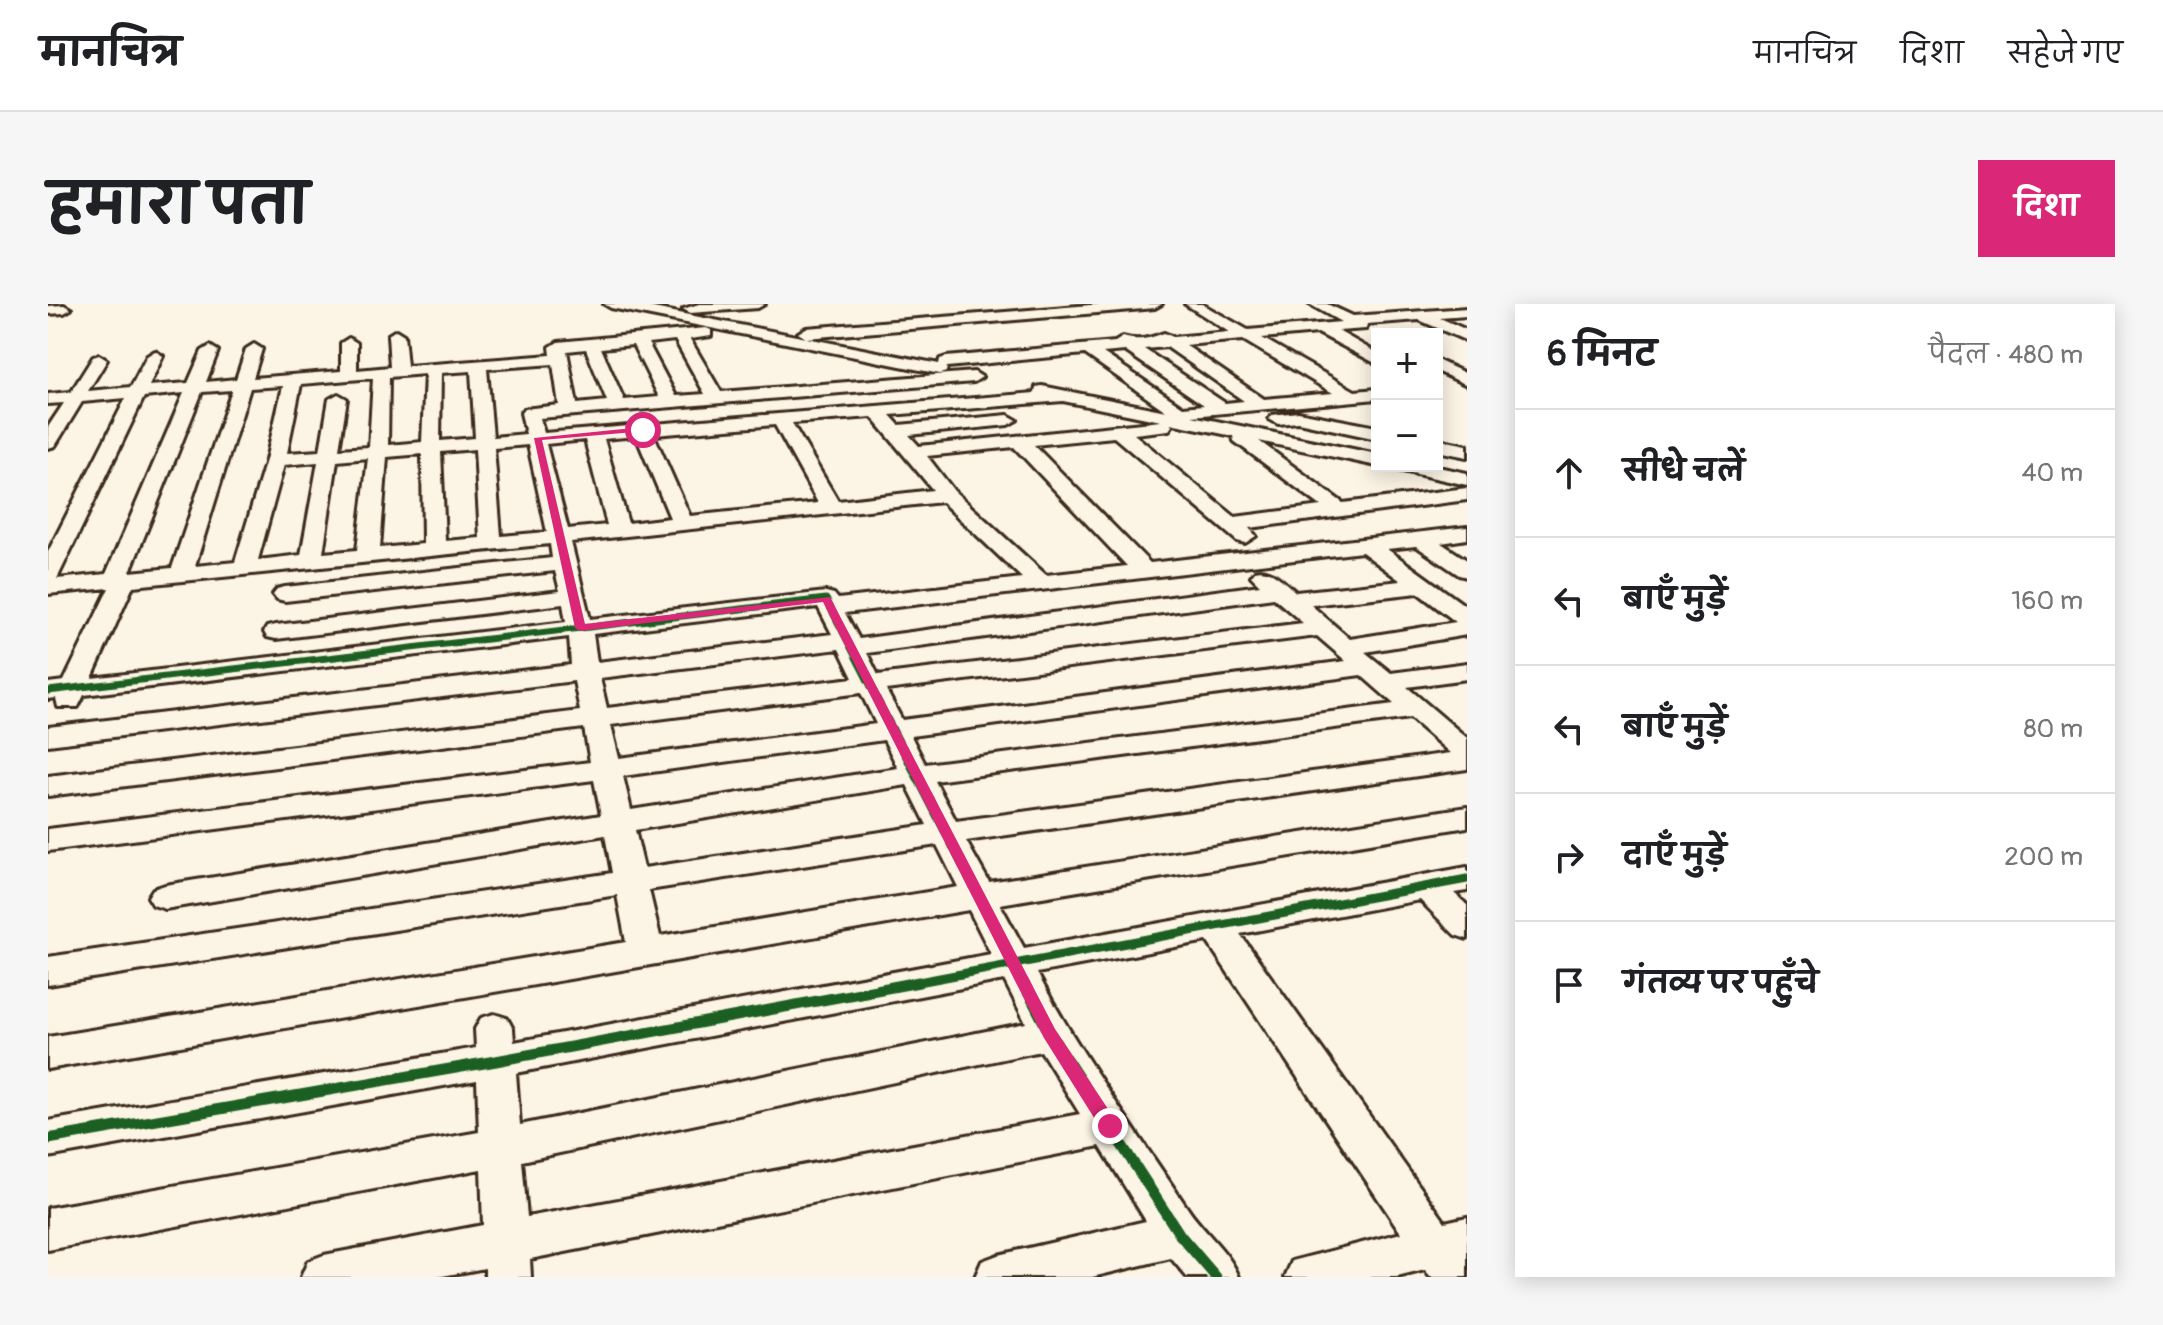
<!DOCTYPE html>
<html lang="hi">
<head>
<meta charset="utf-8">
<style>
  body { margin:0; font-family:Pangolin,"Playpen Sans Deva",sans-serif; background:#f6f6f6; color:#202124 }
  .controls { position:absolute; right:24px; top:24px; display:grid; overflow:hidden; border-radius:0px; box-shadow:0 4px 20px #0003 }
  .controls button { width:72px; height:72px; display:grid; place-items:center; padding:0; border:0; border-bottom:2px solid #e0e0e0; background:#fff; color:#202124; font:40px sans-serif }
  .stop { position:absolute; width:24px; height:24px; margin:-18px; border:6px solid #db2777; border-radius:50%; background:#fff }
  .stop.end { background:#db2777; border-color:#fff; box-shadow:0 2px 8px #0008 }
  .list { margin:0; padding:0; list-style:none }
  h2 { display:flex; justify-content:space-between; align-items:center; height:104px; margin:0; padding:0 32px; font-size:34px }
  h2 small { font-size:26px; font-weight:400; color:#757577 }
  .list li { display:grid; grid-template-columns:52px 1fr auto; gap:24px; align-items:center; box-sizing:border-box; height:128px; padding:0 32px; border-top:2px solid #e0e0e0 }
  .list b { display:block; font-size:30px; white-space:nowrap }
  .list em { font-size:26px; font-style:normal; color:#757577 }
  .icon { flex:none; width:44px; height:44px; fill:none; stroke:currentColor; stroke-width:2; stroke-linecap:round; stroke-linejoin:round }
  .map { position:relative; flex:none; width:1419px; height:973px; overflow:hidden; border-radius:0px }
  header { display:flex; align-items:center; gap:48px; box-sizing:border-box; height:112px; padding:0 40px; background:#fff; border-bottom:2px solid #e0e0e0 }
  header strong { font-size:38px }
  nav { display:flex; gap:44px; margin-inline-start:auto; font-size:28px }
  .intro { display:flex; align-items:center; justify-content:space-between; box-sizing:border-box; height:192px; padding:0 48px }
  h1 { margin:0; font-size:56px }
  .button { padding:20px 36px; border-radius:0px; background:#db2777; color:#fff; font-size:28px; font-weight:700 }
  main { display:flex; gap:48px; padding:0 48px }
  aside { flex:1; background:#fff; border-radius:0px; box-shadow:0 4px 20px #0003 }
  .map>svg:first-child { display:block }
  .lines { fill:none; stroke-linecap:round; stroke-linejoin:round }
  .street-casing { stroke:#3b2a1e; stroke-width:6 }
  .street { fill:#fcf5e5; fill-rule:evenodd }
  .cycleway-far2-casing { stroke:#fcf5e5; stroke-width:11 }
  .cycleway-far1-casing { stroke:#fcf5e5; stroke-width:14 }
  .cycleway-casing { stroke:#fcf5e5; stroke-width:16 }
  .cycleway-far2 { stroke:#1b5e20; stroke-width:7 }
  .cycleway-far1 { stroke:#1b5e20; stroke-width:9 }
  .cycleway { stroke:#1b5e20; stroke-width:11 }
  .route { fill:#db2777 }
</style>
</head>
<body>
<header>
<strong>मानचित्र</strong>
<nav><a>मानचित्र</a><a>दिशा</a><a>सहेजे गए</a></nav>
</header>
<div class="intro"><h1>हमारा पता</h1><a class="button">दिशा</a></div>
<main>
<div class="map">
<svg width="1419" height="973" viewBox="0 0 1419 973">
  <rect width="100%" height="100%" fill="#fcf5e5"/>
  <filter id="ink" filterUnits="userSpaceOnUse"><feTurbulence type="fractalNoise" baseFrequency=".0125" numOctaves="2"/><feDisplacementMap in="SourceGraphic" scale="16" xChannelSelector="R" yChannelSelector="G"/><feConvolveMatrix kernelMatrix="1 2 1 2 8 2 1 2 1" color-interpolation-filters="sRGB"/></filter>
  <g filter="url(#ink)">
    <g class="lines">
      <defs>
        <path id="street" d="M556,0H585L891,60L892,55L898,53L1067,38L1075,33C1091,38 1102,34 1116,29L1125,33L1181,28L1137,0H1154L1200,26L1293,18L1261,0H1279L1305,12L1419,4V12L1392,14L1419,26V37L1371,16L1319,20L1318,25L1290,27L1329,49V60L1270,29L1214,34L1307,87L1329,85V95L1144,112L1329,150V162L1211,137L1295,199L1419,184V196L1201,224L1208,232L1197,239L1189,237L1066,133L986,141L1102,259L1419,223V235L1393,239L1419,256V273L1411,271L1368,242L1339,245L1419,303V331L1317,348L1343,369L1419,359V375L1359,383L1419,434V465L918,537L941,578L1419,503V523L952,600L976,644L1419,563V587L1406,589L1419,601V635L1407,631L1372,596L1192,630L1397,918L1419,913V973H1382L1377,966L1349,973H1237L1244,957L1353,929L1159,637L989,669C1033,752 1088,827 1140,905C1156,929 1180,946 1191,973H1139L1123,954L1044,973H927L934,957L950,951L1098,917L1052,842L482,955L483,973H437V964L389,973H253L260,957L276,951L435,921L433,865L0,946V904L431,828L429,776L0,853V817L428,744L427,725L433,714L446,710L459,714L465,725L466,738L943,650L921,606L0,765V733L578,638L569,591L0,681V653L564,569L557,531L117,605L105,601L100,593L105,585L117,581L553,511L546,476L0,547V525L542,458L536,424L0,492V472L532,407L526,377L0,441V423L523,361L521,333L36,391L30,403H10L8,394L0,395V379L16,377L61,284L0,290V248L78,94L34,98L7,142L0,144V123L16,99L0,100V90L23,88L45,53L51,51L59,56L40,87L83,83L99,52L107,47L115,52L101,82L140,79L154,47L162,42L170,47L158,78L188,75L198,45L206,40L214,45L205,74L293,67V39L301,34L309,39V66L342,63L340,31L348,26L356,31L359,62L503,51L502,43L510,38L658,24L663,26V32L642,35L673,88L926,68L934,73L926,78L492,114L496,129L987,89L988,83L994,82L1118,107L1037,50L899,63L898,68L892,70L563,4ZM627,36L657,90L628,92L600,39ZM1195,36L1285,89L1216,95L1137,41ZM585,41L611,93L576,96L553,44ZM1119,43L1196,97L1177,99L1096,45ZM538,45L559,97L529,100L519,47ZM1077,47L1156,101L1135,103L1055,49ZM505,60L511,101L476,105L473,109L478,130L445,133L439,65ZM423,67L427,134L392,137L393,69ZM377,70L374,138L340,141L341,73ZM325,74L321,143L291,145L299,95L290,90L281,95L272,147L239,149L253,80ZM235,82L218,156L187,258L147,262L202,84ZM184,86L124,264L82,268L154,88ZM136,89L58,270L9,275L96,93ZM1015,97L1113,117L871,142L861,131L960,121L969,116L960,111L851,121L842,111ZM824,113L885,186L790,197L744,119ZM1122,119L1185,132L1186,137L1273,202L1187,213L1086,130L1121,126L1124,122ZM727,121L770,199L642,212L606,131ZM588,132L622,214L580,219L556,135ZM537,136L559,221L520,225L498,140ZM480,141L499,228L453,232L446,144ZM966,143L1079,262L998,271L906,187L879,152ZM427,145L432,234L397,237L393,148ZM374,150L375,240L332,244L339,153ZM320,154L309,246L275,249L289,157ZM270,158L253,251L210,256L236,161ZM894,198L974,274L790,295L786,290L778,288L542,315L523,238ZM502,240L504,254L237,283L229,285L225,290L229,295L237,297L507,267L512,287L228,321L219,323L216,328L219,333L228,335L515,300L518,318L44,374L85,282ZM1314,248L1353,277L1248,288C1235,278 1224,263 1207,267L1203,272L1212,281L811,335L797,309ZM1370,289L1408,318L1302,335L1263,301ZM1226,294L1255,319L830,371L819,349ZM770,303L784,330L549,358L545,330ZM1269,332L1298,357L854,416L838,386ZM791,345L805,374L559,404L552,374ZM1313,371L1346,400L877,460L863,432ZM813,389L828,420L571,454L563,421ZM1362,414L1402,449L908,517L887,477ZM836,436L850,464L583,506L575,472ZM859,481L879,521L596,564L587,526ZM889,541L910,583L612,632L601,586ZM956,676L978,719L472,821L468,769ZM993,747L1032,810L479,913L474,857Z
          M651,0H717L710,4L642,9L635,5Z
          M1055,0H1114L1107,4L758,34L750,29L758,24Z
          M0,2L16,1L23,5L16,9L0,10Z
          M1389,56L1419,70V81L1389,67Z
          M1250,108L1329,123V135L1250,118L1230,120L1221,115L1224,111Z
          M1389,135L1419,141V153L1389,147Z
          M1347,162H1385L1419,169V181L1350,166Z"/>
      </defs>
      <use href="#street" class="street-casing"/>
      <use href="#street" class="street"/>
      <defs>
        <path id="cycleway-far2" d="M0,387L778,295L856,447"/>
        <path id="cycleway-far1" d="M855,445L976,680
          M860,680L1419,575"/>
        <path id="cycleway" d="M975,678L1002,730L1132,931L1168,973
          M0,835L448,757L871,678"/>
      </defs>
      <use href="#cycleway-far2" class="cycleway-far2-casing"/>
      <use href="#cycleway-far1" class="cycleway-far1-casing"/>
      <use href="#cycleway" class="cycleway-casing"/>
      <use href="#cycleway-far2" class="cycleway-far2"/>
      <use href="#cycleway-far1" class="cycleway-far1"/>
      <use href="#cycleway" class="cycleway"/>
    </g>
  </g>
  <path class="route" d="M595,123L598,127L494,136L537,320L782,293L1007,725L1068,817L1070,822L1068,828H1055L996,734L775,298L532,327L527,324L486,134Z"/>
</svg>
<div class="controls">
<button>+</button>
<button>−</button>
</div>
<div class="stop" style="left:595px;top:126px"></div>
<div class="stop end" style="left:1062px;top:822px"></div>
</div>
<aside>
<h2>6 मिनट<small>पैदल · 480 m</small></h2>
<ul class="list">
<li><svg class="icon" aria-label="ahead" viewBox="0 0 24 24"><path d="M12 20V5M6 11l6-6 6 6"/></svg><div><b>सीधे चलें</b></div><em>40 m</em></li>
<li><svg class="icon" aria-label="left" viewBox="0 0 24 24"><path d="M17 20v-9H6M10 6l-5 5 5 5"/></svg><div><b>बाएँ मुड़ें</b></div><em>160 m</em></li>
<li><svg class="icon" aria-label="left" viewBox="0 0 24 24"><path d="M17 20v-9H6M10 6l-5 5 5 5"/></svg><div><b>बाएँ मुड़ें</b></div><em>80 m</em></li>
<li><svg class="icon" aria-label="right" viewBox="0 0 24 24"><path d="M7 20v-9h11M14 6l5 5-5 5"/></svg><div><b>दाएँ मुड़ें</b></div><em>200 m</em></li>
<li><svg class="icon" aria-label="arrive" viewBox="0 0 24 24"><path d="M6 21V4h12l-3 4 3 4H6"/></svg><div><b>गंतव्य पर पहुँचे</b></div></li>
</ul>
</aside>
</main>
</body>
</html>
